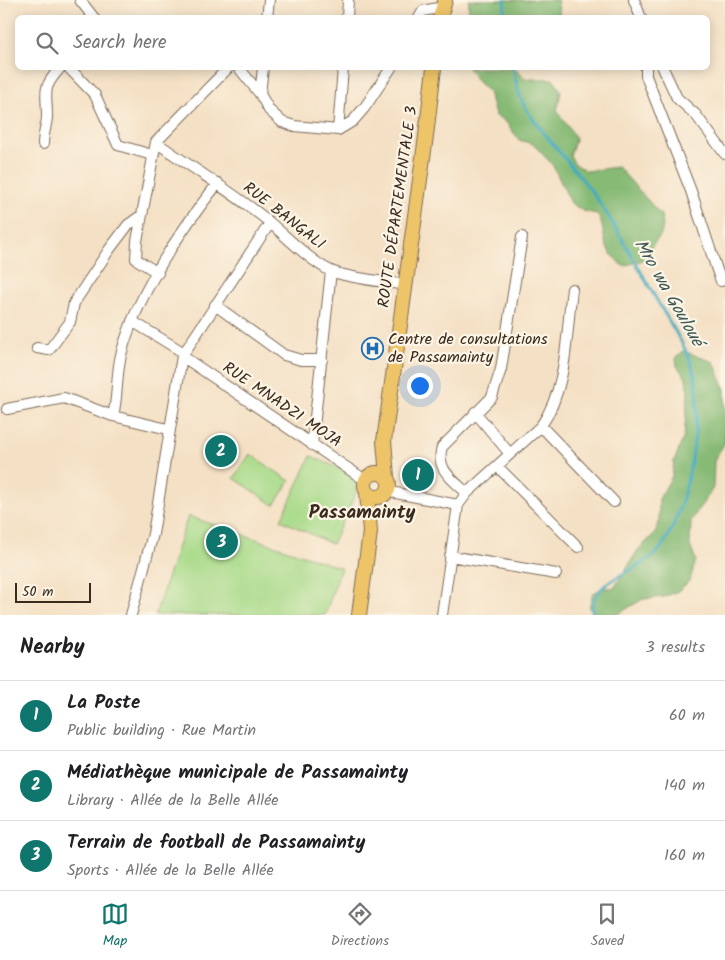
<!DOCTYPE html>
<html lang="en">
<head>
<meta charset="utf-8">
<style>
  body { margin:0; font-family:Kalam,sans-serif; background:#f6f6f6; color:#202124 }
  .scale { position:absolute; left:15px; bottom:12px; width:76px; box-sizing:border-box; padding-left:5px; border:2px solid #3b2a1e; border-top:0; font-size:14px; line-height:18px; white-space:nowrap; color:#3b2a1e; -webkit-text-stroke:4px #fcf5e5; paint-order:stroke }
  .you { position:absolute; left:419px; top:385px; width:18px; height:18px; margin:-12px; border:4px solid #fff; border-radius:50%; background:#1a73e8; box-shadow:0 0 0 8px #1a73e833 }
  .badge { display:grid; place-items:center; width:32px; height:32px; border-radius:50%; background:#0f766e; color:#fff; font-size:16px; font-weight:700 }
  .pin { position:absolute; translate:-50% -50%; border:2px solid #fff; box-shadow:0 1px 5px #0006 }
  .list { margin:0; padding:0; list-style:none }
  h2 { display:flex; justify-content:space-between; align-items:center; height:65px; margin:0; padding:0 20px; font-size:21px }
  h2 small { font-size:16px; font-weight:400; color:#757577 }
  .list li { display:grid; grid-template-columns:32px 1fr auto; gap:15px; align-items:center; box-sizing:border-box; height:70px; padding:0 20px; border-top:1px solid #e0e0e0 }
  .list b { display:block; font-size:19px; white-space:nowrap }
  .list p { margin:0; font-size:16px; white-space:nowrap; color:#757577 }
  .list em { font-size:16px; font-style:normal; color:#757577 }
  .icon { flex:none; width:28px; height:28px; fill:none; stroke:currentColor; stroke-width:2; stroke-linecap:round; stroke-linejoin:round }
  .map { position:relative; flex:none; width:725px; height:615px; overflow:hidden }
  .search { position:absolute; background:#fff; box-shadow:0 2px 12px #0003; left:15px; right:15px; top:15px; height:55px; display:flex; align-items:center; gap:12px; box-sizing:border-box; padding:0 18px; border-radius:8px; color:#757577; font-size:19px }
  .sheet { height:275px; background:#fff }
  nav { display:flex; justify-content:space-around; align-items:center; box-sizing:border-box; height:70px; border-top:1px solid #e0e0e0; background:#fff; font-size:14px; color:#757577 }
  nav a { display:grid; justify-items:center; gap:2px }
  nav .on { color:#0f766e }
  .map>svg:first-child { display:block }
  .green { fill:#a8da89; stroke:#728254 }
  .forest { fill:#86ba75; stroke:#60724a }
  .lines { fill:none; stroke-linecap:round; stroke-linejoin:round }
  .stream { stroke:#42acc2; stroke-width:3 }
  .minor-casing { stroke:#7c6a58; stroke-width:12 }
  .major-casing { stroke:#7c6a58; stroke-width:16 }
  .minor { stroke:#fff; stroke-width:10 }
  .major { stroke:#eec469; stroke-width:14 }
  .labels { text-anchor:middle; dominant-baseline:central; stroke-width:4.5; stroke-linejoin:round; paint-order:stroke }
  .street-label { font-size:16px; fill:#3b2a1e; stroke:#fcf5e5 }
  .poi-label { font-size:16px; fill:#3b2a1e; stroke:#fcf5e5; text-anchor:start }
  .water-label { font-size:18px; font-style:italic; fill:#3d5857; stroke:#fcf5e5 }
  .quarter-label { font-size:19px; font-weight:bold; fill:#3b2a1e; stroke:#fcf5e5 }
</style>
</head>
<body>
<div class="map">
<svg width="725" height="615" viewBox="0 0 725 615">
  <rect width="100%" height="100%" fill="#fcf5e5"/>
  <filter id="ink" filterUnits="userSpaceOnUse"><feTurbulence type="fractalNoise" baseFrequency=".02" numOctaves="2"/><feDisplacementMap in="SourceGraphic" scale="10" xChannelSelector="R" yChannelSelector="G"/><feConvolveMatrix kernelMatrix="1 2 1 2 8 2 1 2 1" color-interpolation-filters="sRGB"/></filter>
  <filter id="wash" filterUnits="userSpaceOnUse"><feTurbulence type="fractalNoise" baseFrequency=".0096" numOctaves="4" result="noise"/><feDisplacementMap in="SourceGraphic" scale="20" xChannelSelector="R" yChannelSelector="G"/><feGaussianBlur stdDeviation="1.12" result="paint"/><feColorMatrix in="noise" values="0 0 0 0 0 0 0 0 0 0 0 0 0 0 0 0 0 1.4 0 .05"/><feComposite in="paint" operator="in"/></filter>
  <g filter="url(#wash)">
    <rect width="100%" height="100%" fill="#f4e0c4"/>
    <path class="green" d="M250,454L290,481L274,505L234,478Z
      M311,456L356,476V493L332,544L281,520Z
      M188,516L341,568L325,615H155Z"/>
    <path class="forest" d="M469,0H557L560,16L548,17L534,14L527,17H468Z
      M468,68H515L525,79H553L561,91L557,111L576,138L570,155L574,163L586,171L618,167L661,215L663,225L661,235L652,246L646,259L624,266C619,264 619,262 615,258C600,244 607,230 597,214L583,211L571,203L552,164L533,144L519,140L506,122L495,115L489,92L478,82Z
      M683,351L714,362L725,390V442L714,461L713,488L691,521L690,546L696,560L690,580L680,590L664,597L643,599L616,615H595L589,608L593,593L603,588H614L638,550L655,533L659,522V499L672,476L674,462L684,436L688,393L686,378L677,366L676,358Z"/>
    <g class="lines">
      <path class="stream" d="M504,18L505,0
        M513,68C516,80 518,96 525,107C546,140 575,167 597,199C621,234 641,273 662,309C677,335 696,361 697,392C698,437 687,510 661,548C644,572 586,578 593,615"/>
    </g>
  </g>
  <g filter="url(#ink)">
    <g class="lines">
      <defs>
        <path id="minor" d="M80,0L94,18
          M634,0L641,18
          M267,18L269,0
          M347,18L348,0
          M419,18L423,11L443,7
          M69,68L95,95L118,145L152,155
          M239,68L260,94L269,110L282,122L294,126L338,130L353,121L365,107L391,68
          M646,68V76L691,191L718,273L721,281L725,280
          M663,68L677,98L696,115L725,154
          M260,94L263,68
          M338,130L343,68
          M156,142C193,169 233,192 268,221C286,236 310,261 331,271C346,278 388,282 406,285
          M43,144C43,134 47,124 47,116C47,90 41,90 60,68
          M158,273L136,259L137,241L156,142L228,68
          M215,305L284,355L301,360H322
          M132,321L181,351L182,356L365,480
          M37,348L49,350L70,322L74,303L109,250L128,225L142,215
          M7,409L64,398L113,416
          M475,412L510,454
          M541,426L614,502
          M168,429L113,416C118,396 116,375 121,355C136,296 180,231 218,183
          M312,445L331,271
          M498,467L578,547
          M388,490L396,493L458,505
          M467,493C453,480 435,469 442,447L492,397L501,369L522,237
          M450,556L556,574
          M131,615L153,534L182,356L270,223
          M442,615L458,505L467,493L541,426C568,387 566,334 572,289"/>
        <path id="major" d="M440,18L445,0
          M365 485a12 12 0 1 1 24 0a12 12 0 1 1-24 0Z
          M387,477L384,441L426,136L434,68
          M359,615L370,532L367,492"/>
      </defs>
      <use href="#minor" class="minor-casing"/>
      <use href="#major" class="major-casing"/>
      <use href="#minor" class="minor"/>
      <use href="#major" class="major"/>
    </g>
  </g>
  <defs>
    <symbol id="hospital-ring" viewBox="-11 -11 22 22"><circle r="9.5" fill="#fcf5e5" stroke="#1f6fb2" stroke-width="1.5"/><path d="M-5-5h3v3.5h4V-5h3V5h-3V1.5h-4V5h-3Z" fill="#1f6fb2"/></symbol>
  </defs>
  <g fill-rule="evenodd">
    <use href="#hospital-ring" x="360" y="336" width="25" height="25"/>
  </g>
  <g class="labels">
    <g class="street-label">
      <text transform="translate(398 207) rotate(-82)">ROUTE DÉPARTEMENTALE 3</text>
      <text transform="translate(284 216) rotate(38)">RUE BANGALI</text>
      <text transform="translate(282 405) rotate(34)">RUE MNADZI MOJA</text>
    </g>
    <g class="poi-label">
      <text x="388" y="339">Centre de consultations<tspan x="388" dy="18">de Passamainty</tspan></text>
    </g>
    <g class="water-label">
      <text transform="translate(668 293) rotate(60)">Mro wa Gouloué</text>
    </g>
    <g class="quarter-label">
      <text x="362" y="513">Passamainty</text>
    </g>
  </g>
</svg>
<div class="scale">50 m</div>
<div class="you"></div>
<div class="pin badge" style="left:418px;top:475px">1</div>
<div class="pin badge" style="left:221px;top:451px">2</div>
<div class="pin badge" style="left:222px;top:542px">3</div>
<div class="search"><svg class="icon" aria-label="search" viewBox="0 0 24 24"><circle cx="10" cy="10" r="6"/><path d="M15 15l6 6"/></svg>Search here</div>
</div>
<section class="sheet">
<h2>Nearby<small>3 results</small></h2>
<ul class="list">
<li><span class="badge">1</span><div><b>La Poste</b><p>Public building · Rue Martin</p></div><em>60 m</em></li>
<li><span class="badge">2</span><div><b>Médiathèque municipale de Passamainty</b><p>Library · Allée de la Belle Allée</p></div><em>140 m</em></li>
<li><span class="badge">3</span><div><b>Terrain de football de Passamainty</b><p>Sports · Allée de la Belle Allée</p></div><em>160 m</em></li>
</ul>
</section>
<nav>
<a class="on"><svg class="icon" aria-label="map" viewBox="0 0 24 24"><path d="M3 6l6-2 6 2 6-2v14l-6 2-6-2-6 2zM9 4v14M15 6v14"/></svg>Map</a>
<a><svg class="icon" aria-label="directions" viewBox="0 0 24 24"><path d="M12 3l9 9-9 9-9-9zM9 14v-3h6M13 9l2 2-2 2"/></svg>Directions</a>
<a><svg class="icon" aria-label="saved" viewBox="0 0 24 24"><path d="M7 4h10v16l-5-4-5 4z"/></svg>Saved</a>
</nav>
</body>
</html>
